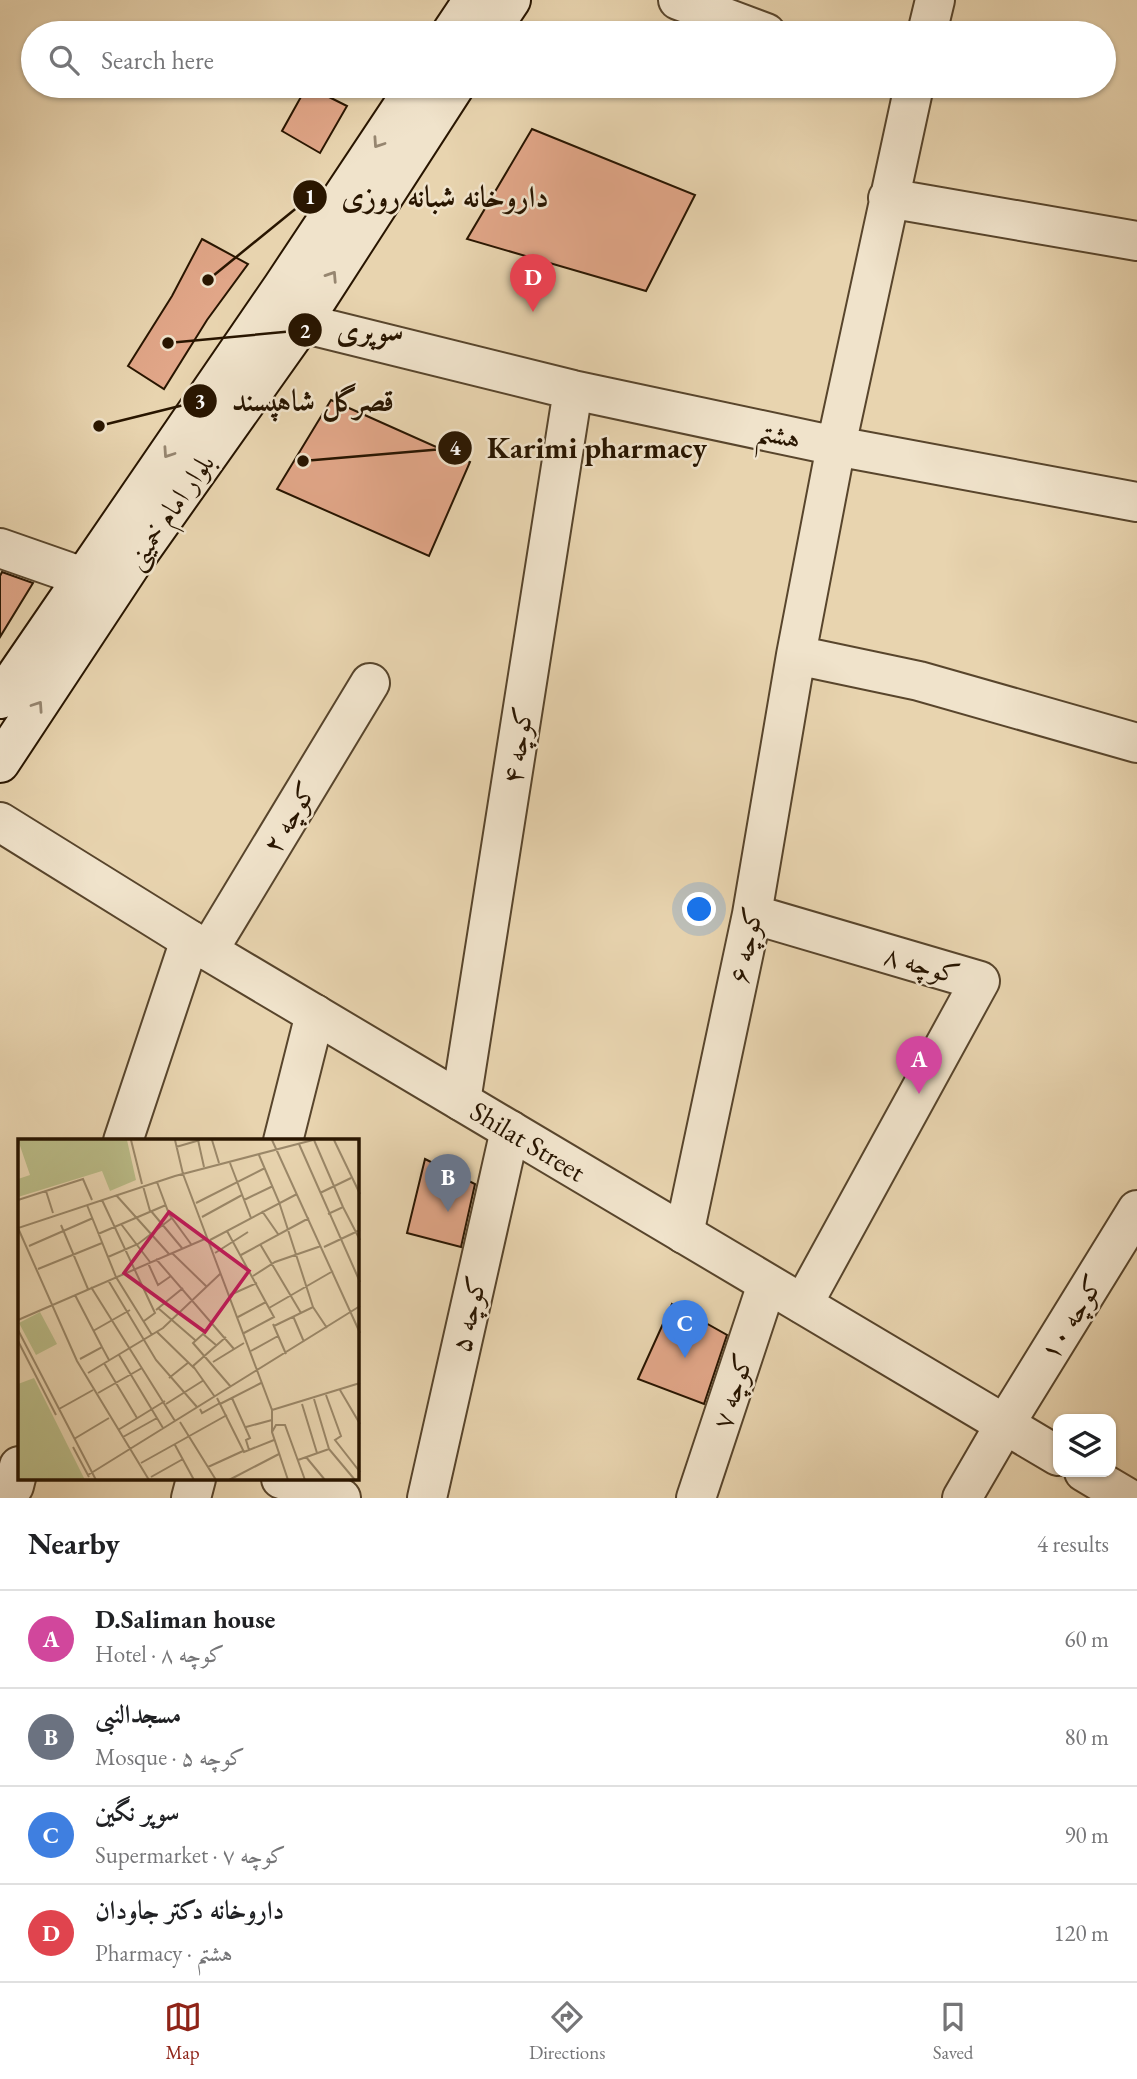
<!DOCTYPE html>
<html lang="en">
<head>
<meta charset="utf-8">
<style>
  body { margin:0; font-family:"EB Garamond",Amiri,serif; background:#f6f6f6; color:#202124 }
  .controls { position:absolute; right:21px; bottom:21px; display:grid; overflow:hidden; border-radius:14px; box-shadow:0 2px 5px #0004 }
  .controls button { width:63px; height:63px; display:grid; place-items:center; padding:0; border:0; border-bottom:2px solid #e0e0e0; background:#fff; color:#202124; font:35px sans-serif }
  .you { position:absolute; left:700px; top:910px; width:24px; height:24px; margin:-18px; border:5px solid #fff; border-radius:50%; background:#1a73e8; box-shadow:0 0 0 10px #1a73e833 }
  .badge { display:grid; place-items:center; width:46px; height:46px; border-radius:50%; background:#8f2418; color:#fff; font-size:23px; font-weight:700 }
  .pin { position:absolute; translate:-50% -58px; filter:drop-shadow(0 2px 4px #0008) }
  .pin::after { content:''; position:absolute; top:37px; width:24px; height:21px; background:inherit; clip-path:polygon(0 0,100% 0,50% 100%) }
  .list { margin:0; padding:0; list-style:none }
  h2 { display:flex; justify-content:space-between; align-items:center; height:91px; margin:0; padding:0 28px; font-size:30px }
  h2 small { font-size:23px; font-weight:400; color:#757577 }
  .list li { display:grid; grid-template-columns:46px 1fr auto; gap:21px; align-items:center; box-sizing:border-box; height:98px; padding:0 28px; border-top:2px solid #e0e0e0 }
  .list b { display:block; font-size:26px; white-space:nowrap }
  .list p { margin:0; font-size:23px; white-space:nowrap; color:#757577 }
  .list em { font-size:23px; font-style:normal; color:#757577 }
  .icon { flex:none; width:38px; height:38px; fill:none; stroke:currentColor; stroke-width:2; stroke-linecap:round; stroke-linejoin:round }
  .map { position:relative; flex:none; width:1137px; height:1498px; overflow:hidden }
  .search { position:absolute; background:#fff; box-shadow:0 2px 5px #0004; left:21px; right:21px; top:21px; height:77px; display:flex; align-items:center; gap:18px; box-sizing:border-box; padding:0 24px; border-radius:38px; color:#757577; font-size:26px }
  .sheet { height:483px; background:#fff }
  nav { display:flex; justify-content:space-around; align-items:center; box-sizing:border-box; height:98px; border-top:2px solid #e0e0e0; background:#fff; font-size:19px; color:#757577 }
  nav a { display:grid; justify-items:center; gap:4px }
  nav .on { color:#8f2418 }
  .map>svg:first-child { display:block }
  .building { fill:#e1a688; stroke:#281500; stroke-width:2 }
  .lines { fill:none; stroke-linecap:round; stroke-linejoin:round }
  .minor-casing { stroke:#58452c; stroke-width:42 }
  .tertiary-casing { stroke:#58452c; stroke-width:42 }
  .secondary-casing { stroke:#281500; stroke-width:42 }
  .minor { stroke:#f0e3cb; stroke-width:38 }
  .tertiary { stroke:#f0e3cb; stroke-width:38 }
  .secondary { stroke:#f0e3cb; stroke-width:38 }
  .oneway { stroke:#968670 }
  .labels { text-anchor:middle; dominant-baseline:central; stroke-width:5; stroke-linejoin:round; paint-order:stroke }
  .street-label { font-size:28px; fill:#281500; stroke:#f0e3cb }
  .inset-road { fill:none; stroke:#9b8869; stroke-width:2 }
  .view { fill:#c2185b; fill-opacity:0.15; stroke:#c2185b; stroke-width:3.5 }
  .inset-edge { fill:none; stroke:#281500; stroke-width:3.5 }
  .leader { fill:none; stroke:#281500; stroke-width:2.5 }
  .callout-dot { fill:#281500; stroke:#f0e3cb; stroke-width:2.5 }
  .mark-label { font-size:21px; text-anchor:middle; font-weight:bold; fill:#fff }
  .callout-label { font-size:30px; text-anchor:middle; font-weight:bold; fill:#281500; stroke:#f0e3cb; stroke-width:5; stroke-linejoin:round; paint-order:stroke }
</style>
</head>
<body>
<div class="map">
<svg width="1137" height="1498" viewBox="0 0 1137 1498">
  <rect width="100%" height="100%" fill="#e8d4af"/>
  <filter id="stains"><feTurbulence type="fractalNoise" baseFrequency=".00286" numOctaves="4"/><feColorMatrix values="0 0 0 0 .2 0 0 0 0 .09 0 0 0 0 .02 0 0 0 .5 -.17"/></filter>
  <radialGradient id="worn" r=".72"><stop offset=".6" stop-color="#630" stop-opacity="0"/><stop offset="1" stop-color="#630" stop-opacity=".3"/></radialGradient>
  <path class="building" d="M307,86L347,106L320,153L282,131Z
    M532,129L695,195L646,291L467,239Z
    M202,239L248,264L207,320L164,389L128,366L172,296Z
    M331,400L470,462L429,556L277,489Z
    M2,572L33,583L0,637V576Z
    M425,1159L475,1184L461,1247L407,1233Z
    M672,1304L727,1335L704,1404L638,1379Z"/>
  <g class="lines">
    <defs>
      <path id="minor" d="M678,0L766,33
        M927,33L935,0
        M888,198L1137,241
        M302,323L573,390L836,446L1137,502
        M0,548L83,577
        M796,655L919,681L1137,743
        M752,914L980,981L803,1304
        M208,951L370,683
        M461,1101L573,390
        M123,1141L190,940
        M283,1141L315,1014
        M684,1234L752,914L796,655L836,446L914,86
        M281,1479L341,1498
        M6,1498L14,1486L19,1466
        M191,1498L196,1479
        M427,1498L510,1130
        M696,1498L767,1284
        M962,1498L1005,1424L1137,1210"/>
      <path id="tertiary" d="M0,822L190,940L1058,1456
        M1084,1472L1128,1498"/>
      <path id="secondary" d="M451,33L473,0
        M489,33L511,0
        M0,699L283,286L416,86
        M0,763L132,563L302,323L455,86"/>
    </defs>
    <use href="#minor" class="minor-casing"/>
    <use href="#tertiary" class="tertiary-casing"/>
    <use href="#secondary" class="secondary-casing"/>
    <use href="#minor" class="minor"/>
    <use href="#tertiary" class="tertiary"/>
    <use href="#secondary" class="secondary"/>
  </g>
  <defs><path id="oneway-chevron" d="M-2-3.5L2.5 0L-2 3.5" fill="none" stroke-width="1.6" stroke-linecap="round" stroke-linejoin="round" transform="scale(1.75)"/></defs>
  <g class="oneway">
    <use href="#oneway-chevron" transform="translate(378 143) rotate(124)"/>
    <use href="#oneway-chevron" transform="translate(332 276) rotate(-57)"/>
    <use href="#oneway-chevron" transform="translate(168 453) rotate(124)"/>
    <use href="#oneway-chevron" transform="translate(38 706) rotate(-56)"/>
  </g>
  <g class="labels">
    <g class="street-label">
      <text transform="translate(779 434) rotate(12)">هشتم</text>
      <text transform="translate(169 511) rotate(-55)">بلوار امام خمینی</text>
      <text transform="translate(517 745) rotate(-81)">کوچه ۴</text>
      <text transform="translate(289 817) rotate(-59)">کوچه ۲</text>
      <text transform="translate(745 945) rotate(-78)">کوچه ۶</text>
      <text transform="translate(922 964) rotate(16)">کوچه ۸</text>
      <text transform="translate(528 1141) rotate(31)">Shilat Street</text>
      <text transform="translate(468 1314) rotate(-77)">کوچه ۵</text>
      <text transform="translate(1071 1317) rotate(-58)">کوچه ۱۰</text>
      <text transform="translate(732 1391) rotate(-72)">کوچه ۷</text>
    </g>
  </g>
  <g transform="translate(18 1139)">
    <rect width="341" height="341" fill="#e8d4af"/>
    <path d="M0,1H109L118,41L92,52L84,32L0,58V40L12,36ZM22,173L39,205L18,216L1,184ZM16,239L67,341H0V245Z" fill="#babc88"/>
    <path class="inset-road" d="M113,1L124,45M157,1L165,35L254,271V293M180,1L186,28M194,1L201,24M254,1L342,194M296,1L325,68M316,1L342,55M281,5L342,143M158,8L182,1M241,16L261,63L295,168M212,24L233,79M139,43L151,75L173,105M125,47L132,72M28,52L35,74M302,54L333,39M98,56L151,115M0,61L65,40L74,61M84,61L137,174L126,182M226,61L255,47M178,64L247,29M69,66L98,138L134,196M133,72L164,109M244,72L260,95M310,75L325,68L342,101M184,78L224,56M103,85L132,123M43,86L70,150M209,92L251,169M80,95L148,66M192,101L279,55M242,105L283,174M11,107L75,79M306,108L342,91M154,114L188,147M197,114L230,93M223,116L291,79M90,118L120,105L154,79M138,120L216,210M130,124L140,146L153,137M20,130L84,104M235,137L257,123L303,107M90,141L138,221L179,268M73,148L157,282M57,156L84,208M212,156L239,144M140,169L177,201M138,171L165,149M275,177L286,203M220,178L248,163M0,181L189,99M255,185L268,215M256,187L295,168L309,189M0,191L78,341M75,192L112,171M139,193L176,229M226,194L256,178L251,169L315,132M0,202L38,276M198,206L185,195L175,204L213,248M233,212L260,197M101,216L145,289M62,220L84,208L91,221M195,223L226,204M86,224L119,279M70,234L145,189L202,135M151,239L171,223M322,251L342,285M80,254L124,229M308,256L323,297L317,301L342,333M197,258L175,227L208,198M199,259L226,313L256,301M214,259L232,299L228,301L231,311M296,260L311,310M148,265L186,241M202,265L243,244M284,265L299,314M41,270L75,251M182,270L184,274L202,264M254,271L342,244M162,283L198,341M228,288L254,281M100,291L147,262M105,298L139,279M56,300L91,279M157,306L176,341M55,308L71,338M288,318L307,341M280,321L311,310L337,341M123,324L209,276M190,328L225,312M70,336L342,167M133,338L165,320M131,341L59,222L0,89L157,37L295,1M211,341L261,315M270,341L254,293L258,286H267L287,341"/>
    <path class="view" d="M151,73L231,132L187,193L106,134Z"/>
    <rect width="341" height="341" class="inset-edge"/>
  </g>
  <path class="leader" d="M208 280L310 197M168 343L305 330M99 426L200 401M303 461L455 448"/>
  <g class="callout-dot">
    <circle cx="208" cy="280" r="7"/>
    <circle cx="168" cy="343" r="7"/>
    <circle cx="99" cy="426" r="7"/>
    <circle cx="303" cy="461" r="7"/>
    <circle cx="310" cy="197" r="18"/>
    <circle cx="305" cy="330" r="18"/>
    <circle cx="200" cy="401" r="18"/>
    <circle cx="455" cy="448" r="18"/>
  </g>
  <g class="mark-label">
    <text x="310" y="204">1</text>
    <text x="305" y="338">2</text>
    <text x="200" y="408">3</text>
    <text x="455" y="455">4</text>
  </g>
  <g class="callout-label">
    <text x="445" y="207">داروخانه شبانه روزی</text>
    <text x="370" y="341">سوپری</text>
    <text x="313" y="411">قصرگل شاهپسند</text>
    <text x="597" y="458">Karimi pharmacy</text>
  </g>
  <rect width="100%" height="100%" filter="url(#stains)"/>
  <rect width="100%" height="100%" fill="url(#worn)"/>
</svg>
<div class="controls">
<button><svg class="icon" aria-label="layers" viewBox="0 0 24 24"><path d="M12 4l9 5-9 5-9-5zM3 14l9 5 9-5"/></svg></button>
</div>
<div class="you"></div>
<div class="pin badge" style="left:919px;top:1094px;background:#d1479c">A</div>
<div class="pin badge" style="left:448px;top:1212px;background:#6b7280">B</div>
<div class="pin badge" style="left:685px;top:1358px;background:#3f7fe0">C</div>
<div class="pin badge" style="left:533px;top:312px;background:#e0444e">D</div>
<div class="search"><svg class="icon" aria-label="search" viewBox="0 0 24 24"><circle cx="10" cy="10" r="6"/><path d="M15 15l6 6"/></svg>Search here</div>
</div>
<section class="sheet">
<h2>Nearby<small>4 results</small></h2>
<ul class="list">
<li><span class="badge" style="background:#d1479c">A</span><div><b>D.Saliman house</b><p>Hotel · کوچه ۸</p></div><em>60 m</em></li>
<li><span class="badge" style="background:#6b7280">B</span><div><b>مسجدالنبی</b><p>Mosque · کوچه ۵</p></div><em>80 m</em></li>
<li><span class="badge" style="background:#3f7fe0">C</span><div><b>سوپر نگین</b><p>Supermarket · کوچه ۷</p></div><em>90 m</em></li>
<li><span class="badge" style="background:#e0444e">D</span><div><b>داروخانه دکتر جاودان</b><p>Pharmacy · هشتم</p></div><em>120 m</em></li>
</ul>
</section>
<nav>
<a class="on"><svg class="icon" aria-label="map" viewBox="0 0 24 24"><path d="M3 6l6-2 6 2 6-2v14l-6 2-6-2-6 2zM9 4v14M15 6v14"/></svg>Map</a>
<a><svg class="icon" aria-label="directions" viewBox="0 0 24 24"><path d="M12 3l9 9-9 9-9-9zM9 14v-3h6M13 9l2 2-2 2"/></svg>Directions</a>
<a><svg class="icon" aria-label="saved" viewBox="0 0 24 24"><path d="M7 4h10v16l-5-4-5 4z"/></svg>Saved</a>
</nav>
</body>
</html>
